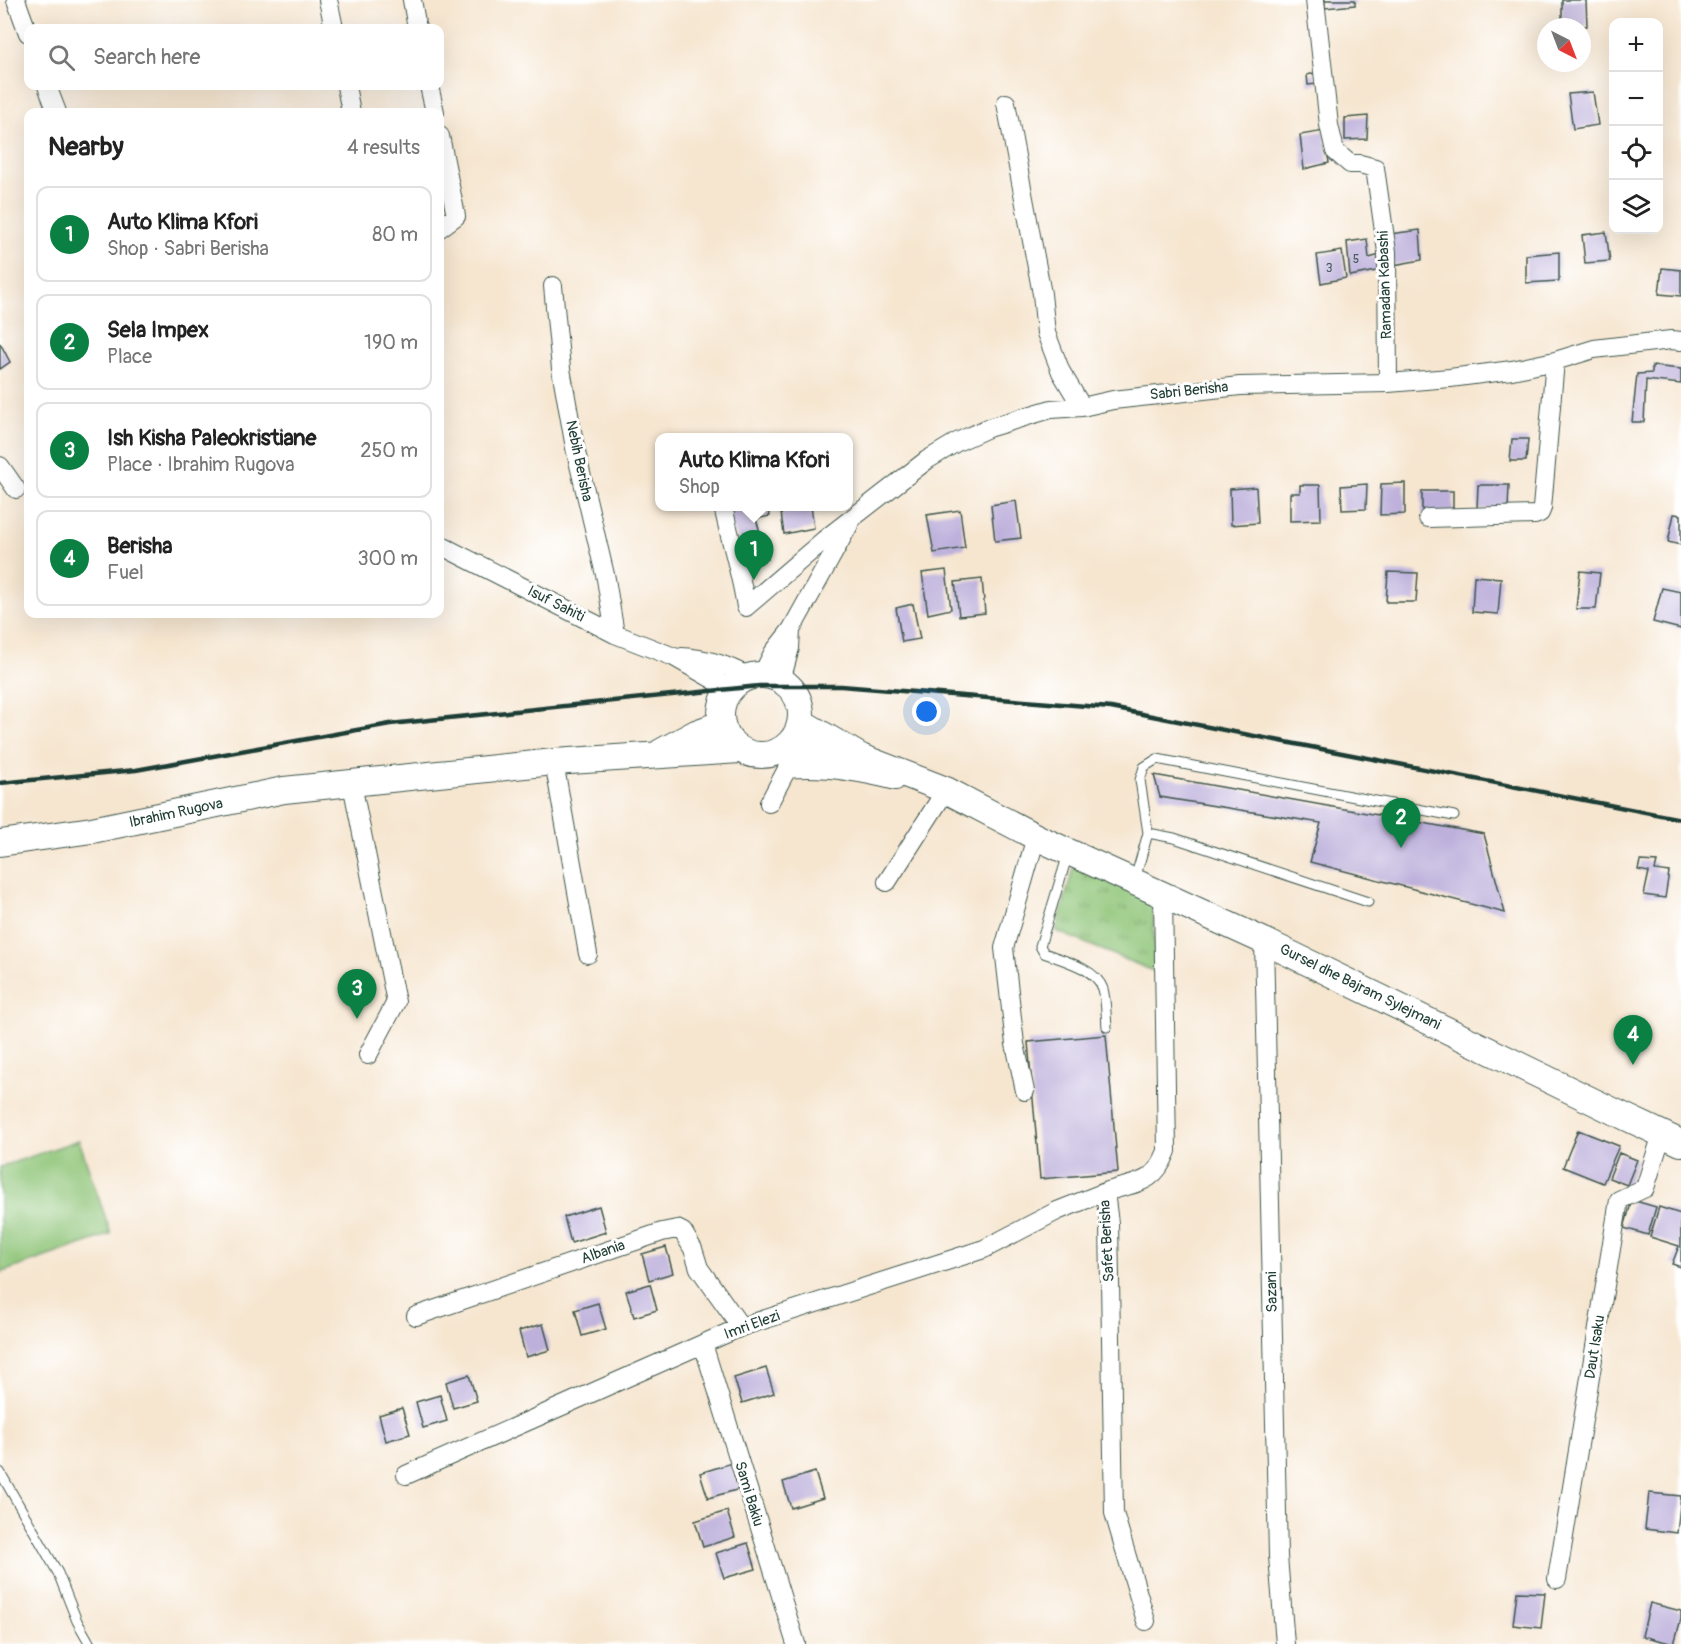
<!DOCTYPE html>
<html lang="en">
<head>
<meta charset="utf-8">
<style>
  body { margin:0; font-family:Pangolin,sans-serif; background:#f6f6f6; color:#222 }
  .controls { position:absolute; right:18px; top:18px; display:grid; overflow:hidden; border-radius:12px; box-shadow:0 6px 24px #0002 }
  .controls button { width:54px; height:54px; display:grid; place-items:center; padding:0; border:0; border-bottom:2px solid #e0e0e0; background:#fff; color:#222; font:30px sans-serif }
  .compass { position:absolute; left:1537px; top:18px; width:54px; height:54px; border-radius:50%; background:#fff; box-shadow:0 6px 24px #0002; rotate:138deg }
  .you { position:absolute; left:927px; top:712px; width:21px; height:21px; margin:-15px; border:4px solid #fff; border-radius:50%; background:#1a73e8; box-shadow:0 0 0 9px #1a73e833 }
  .badge { display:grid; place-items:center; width:39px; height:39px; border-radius:50%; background:#0b8043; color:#fff; font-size:20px; font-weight:700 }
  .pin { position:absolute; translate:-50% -50px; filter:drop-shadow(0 2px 3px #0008) }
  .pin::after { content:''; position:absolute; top:32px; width:21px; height:18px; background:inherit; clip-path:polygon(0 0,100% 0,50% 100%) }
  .popup { position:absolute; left:655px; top:433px; width:198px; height:78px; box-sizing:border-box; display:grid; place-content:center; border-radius:12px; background:#fff; filter:drop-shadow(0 2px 4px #0005); font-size:20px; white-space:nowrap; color:#767676 }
  .popup b { font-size:22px; color:#222 }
  .popup::after { content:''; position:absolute; left:50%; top:100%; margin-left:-12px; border:12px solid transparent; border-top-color:#fff }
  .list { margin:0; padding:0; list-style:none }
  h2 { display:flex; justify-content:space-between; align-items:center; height:78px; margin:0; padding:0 24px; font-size:26px }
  h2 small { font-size:20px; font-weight:400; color:#767676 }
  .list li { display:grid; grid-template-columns:39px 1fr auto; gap:18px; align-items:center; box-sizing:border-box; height:96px; margin:0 12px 12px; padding:0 12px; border:2px solid #e0e0e0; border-radius:12px }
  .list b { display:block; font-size:22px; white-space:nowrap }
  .list p { margin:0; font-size:20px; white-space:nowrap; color:#767676 }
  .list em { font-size:20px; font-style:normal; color:#767676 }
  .icon { flex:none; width:33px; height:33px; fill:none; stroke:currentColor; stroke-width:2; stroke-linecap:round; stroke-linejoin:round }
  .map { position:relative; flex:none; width:1681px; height:1644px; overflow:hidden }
  .search { position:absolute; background:#fff; box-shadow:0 6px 24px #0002; left:24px; top:24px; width:420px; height:66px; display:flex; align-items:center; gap:15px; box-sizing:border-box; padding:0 21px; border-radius:12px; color:#767676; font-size:22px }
  .panel { position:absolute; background:#fff; box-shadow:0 6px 24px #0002; left:24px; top:108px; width:420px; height:510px; border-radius:12px }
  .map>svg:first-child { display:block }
  .grass { fill:url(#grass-tufts); stroke:#578156; stroke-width:1.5 }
  .pitch { fill:#8fc578; stroke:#578156; stroke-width:1.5 }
  .building { fill:#bdb0db }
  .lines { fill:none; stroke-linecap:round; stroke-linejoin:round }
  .lane-casing { stroke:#3f564b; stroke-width:11 }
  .street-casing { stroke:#3f564b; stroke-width:20 }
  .secondary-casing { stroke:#3f564b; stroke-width:28 }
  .lane { stroke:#fff; stroke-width:9 }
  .street { stroke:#fff; stroke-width:18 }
  .secondary { stroke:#fff; stroke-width:26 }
  .rail { stroke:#1f3d34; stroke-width:4.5 }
  .labels { text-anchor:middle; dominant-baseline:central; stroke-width:6; stroke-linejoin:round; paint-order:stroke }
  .number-label { font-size:12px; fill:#465a5e }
  .street-label { font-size:15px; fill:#1f3d34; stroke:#fff }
</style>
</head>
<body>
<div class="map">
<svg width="1681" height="1644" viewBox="0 0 1681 1644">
  <defs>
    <pattern id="grass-tufts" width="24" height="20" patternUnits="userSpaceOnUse" patternTransform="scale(1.5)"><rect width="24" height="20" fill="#8fc578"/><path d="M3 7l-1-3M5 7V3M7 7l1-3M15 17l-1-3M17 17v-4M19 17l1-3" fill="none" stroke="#74a163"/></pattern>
  </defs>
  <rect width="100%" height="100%" fill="#fff"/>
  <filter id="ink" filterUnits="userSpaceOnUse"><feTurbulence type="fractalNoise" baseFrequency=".0167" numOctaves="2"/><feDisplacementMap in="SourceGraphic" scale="12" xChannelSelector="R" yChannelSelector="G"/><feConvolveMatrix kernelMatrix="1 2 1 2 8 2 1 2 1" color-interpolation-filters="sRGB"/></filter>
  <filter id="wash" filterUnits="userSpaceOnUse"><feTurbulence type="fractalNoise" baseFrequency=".008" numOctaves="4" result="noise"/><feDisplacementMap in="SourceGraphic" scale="24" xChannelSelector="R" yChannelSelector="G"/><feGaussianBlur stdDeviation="1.35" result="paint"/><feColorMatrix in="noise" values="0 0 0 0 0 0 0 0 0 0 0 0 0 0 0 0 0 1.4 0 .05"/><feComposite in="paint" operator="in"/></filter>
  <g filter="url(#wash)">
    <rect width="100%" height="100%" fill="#f6e6d0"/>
    <path class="grass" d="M1074,865L1152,895L1156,972L1056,931Z"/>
    <path class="pitch" d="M79,1140L111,1234L0,1273V1167Z"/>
    <g id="blocks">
      <path class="building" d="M1325,0H1355V5L1325,8Z
        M1562,0H1586L1587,26L1562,27Z
        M1315,73L1317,84L1308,85L1307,75Z
        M1593,92L1598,125L1573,129L1568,94Z
        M1368,116L1367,139L1345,140V118Z
        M1324,131L1329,163L1304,169L1300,135Z
        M1420,230L1422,260L1393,265L1390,234Z
        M1606,232L1610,261L1585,263L1582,235Z
        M1367,239L1369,258L1380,255L1382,270L1350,276L1347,242Z
        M1342,251L1346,278L1321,283L1317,255Z
        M1559,252V281L1526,283V255Z
        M1662,268L1681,270V296L1659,294Z
        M0,343L10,362L0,369Z
        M1652,366L1681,369V384L1646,380L1644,422H1632L1637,374L1652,373Z
        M1512,439H1528L1526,461H1510Z
        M1405,483V514L1380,515L1381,484Z
        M1367,484L1366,509L1342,510L1341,486Z
        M1300,485H1320L1321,520L1290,521V493H1300Z
        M1478,485H1509L1508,509H1477Z
        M1256,487L1258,523L1231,525L1230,489Z
        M1422,491H1453V512L1422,514Z
        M1016,501L1021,538L995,541L991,505Z
        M726,506H768L770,516L756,519L768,559L747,567Z
        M780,506H811L814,528L784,534Z
        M960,510L965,548L934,553L927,515Z
        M1674,514L1681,515V545L1668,542Z
        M946,570L951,609L928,614L922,573Z
        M1580,571L1600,573L1596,609H1576Z
        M1388,572L1418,573L1416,602H1386Z
        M1474,576L1501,578L1498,614L1472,612Z
        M982,579L985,613L959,616L955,582Z
        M1662,588L1681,592V629L1653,622Z
        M913,604L920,639L902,642L896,608Z
        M1154,775L1484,834L1505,913L1310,862L1321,823L1160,797Z
        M1640,861L1657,862L1655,870L1669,872L1665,898L1644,895L1649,872L1638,870Z
        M1106,1035L1118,1172L1040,1179L1028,1042Z
        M1578,1130L1619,1146L1603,1183L1563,1167Z
        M1619,1153L1637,1160L1627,1185L1609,1178Z
        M1632,1200L1656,1207L1648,1235L1624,1228Z
        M599,1206L606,1232L571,1243L564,1217Z
        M1659,1207L1681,1214V1267L1672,1264L1679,1246L1650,1237Z
        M666,1247L673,1273L649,1280L642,1254Z
        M650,1284L657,1310L634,1317L626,1291Z
        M598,1303L606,1329L582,1336L575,1310Z
        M543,1324L550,1350L526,1357L519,1331Z
        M766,1368L774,1393L742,1403L734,1378Z
        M469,1375L477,1401L453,1408L446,1382Z
        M440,1395L447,1421L423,1428L416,1402Z
        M402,1408L410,1434L386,1441L379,1415Z
        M732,1463L740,1489L708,1498L700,1473Z
        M815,1472L823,1498L791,1508L783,1482Z
        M1649,1493L1681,1496L1677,1533L1645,1529Z
        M727,1511L735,1537L703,1547L695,1521Z
        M748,1543L756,1569L724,1578L716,1553Z
        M1517,1592L1545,1593L1541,1628L1513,1625Z
        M1650,1603L1681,1611V1619L1674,1644L1642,1636Z"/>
    </g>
  </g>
  <g filter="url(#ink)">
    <use href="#blocks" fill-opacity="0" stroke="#3f564b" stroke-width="1.5"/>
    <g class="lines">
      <defs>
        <path id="lane" d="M1148,833L1174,838L1368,902
          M1068,854L1040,946L1044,953C1062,960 1096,968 1103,989C1106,999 1106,1016 1107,1027
          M1135,879L1148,833L1140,780L1144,767L1157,759L1454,816
          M0,1472L58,1573L77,1621L90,1644"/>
        <path id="street" d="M16,0L28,33
          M328,0L334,28
          M412,0L417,28
          M1315,0L1329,125L1335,151L1350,164H1360L1375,168L1387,252L1388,383
          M47,86L57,112
          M346,86L351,112
          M429,86L435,112
          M1006,103L1042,294L1046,333L1061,372L1082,407
          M440,136L456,216L440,228
          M553,286L561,369L575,448L606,579L615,634
          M0,466L16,489
          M723,506C730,540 741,573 746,607
          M1428,518L1535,515L1540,513L1542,508L1555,361
          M440,545L615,634L674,657L730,689
          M746,607L824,540L927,460L957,442L988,428L1051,409L1082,407L1113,400L1240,386L1388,383L1450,378L1512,370L1555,361L1594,349L1671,340L1681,341
          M682,657C705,658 729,666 749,677
          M762,675L773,653L791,630L849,525
          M781,681L790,648L791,630
          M554,762L588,954
          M352,784L396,1002L368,1055
          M769,803L787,769C824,765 861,772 896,781
          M887,882L946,790
          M1264,941L1278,1556L1285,1644
          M1025,1091L1015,1044L1004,948L1036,837
          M416,1316L662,1232L677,1229L683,1232L693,1249L699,1268L741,1327
          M703,1344L796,1644
          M406,1475L741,1327L984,1249L1057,1211L1105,1192
          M1557,1579L1619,1200L1645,1188L1662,1134
          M1146,1621L1114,1513L1109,1223L1105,1192C1137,1182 1154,1185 1167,1151L1163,895"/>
        <path id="secondary" d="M721 715a40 40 0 1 1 80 0a40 40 0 1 1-80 0Z
          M801,722L861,757L946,790L1036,837L1264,941L1613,1111L1681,1143
          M782,749L832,757H856
          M661,752L696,733L721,724
          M0,843L92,830L284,790L554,762L740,750"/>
      </defs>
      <use href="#lane" class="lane-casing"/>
      <use href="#street" class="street-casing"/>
      <use href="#secondary" class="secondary-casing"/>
      <use href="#lane" class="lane"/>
      <use href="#street" class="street"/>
      <use href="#secondary" class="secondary"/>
      <path class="rail" d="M0,783L136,770L390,724L759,686H841L1111,708L1681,819"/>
    </g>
  </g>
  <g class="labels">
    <g class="number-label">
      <text x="1356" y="259">5</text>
      <text x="1329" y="268">3</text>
    </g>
    <g class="street-label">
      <text transform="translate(1385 285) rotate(-92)">Ramadan Kabashi</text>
      <text transform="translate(1189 391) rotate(-6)">Sabri Berisha</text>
      <text transform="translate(579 461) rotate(78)">Nebih Berisha</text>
      <text transform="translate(556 604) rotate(27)">Isuf Sahiti</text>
      <text transform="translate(176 813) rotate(-12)">Ibrahim Rugova</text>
      <text transform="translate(1360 987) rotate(26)">Gursel dhe Bajram Sylejmani</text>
      <text transform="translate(1107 1241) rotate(-93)">Safet Berisha</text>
      <text transform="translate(603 1252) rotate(-19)">Albania</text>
      <text transform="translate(1272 1292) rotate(-91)">Sazani</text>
      <text transform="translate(752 1325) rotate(-20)">Imri Elezi</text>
      <text transform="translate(1595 1347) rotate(-81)">Daut Isaku</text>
      <text transform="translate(749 1494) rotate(73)">Sami Bakiu</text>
    </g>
  </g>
</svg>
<div class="controls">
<button>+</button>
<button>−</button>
<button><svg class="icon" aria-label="locate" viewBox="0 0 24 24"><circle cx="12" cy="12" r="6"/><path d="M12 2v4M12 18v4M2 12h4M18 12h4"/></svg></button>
<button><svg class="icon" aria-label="layers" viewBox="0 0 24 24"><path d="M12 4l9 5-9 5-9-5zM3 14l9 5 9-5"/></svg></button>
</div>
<svg class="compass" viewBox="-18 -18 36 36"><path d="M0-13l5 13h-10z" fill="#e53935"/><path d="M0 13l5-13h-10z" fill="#767676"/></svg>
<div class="you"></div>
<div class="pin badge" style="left:754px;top:580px">1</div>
<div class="popup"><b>Auto Klima Kfori</b>Shop</div>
<div class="pin badge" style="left:1401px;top:848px">2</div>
<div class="pin badge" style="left:357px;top:1019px">3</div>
<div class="pin badge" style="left:1633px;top:1065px">4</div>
<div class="search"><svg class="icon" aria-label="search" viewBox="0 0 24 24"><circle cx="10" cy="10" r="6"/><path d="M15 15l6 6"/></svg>Search here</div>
<section class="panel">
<h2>Nearby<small>4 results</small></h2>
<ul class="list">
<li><span class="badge">1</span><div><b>Auto Klima Kfori</b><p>Shop · Sabri Berisha</p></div><em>80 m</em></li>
<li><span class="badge">2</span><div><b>Sela Impex</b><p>Place</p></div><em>190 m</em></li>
<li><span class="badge">3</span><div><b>Ish Kisha Paleokristiane</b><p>Place · Ibrahim Rugova</p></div><em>250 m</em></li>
<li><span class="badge">4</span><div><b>Berisha</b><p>Fuel</p></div><em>300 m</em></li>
</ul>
</section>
</div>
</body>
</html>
